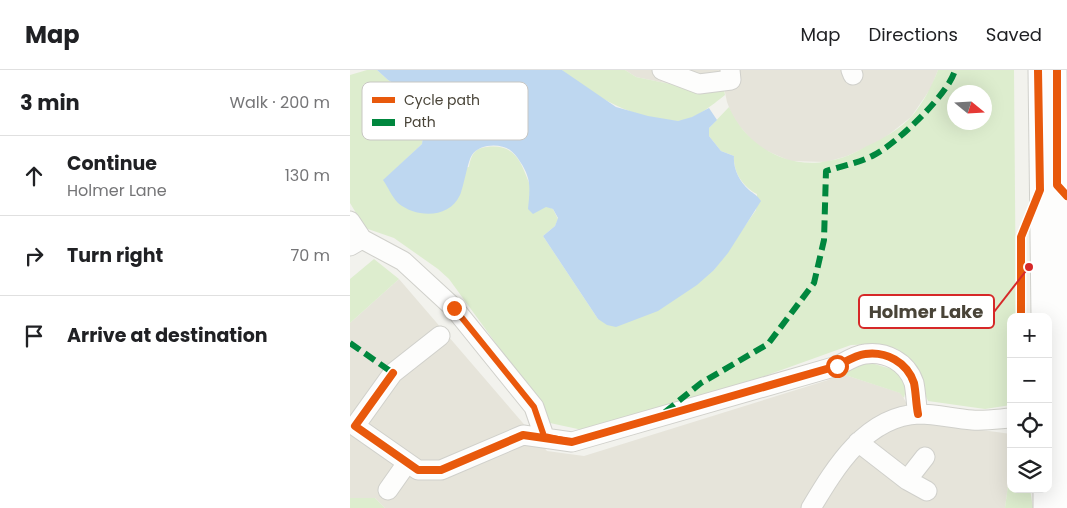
<!DOCTYPE html>
<html lang="en">
<head>
<meta charset="utf-8">
<style>
  body { margin:0; font-family:Poppins,sans-serif; background:#f2f2f2; color:#202124 }
  .controls { position:absolute; right:15px; bottom:15px; display:grid; overflow:hidden; border-radius:10px; box-shadow:0 5px 20px #0002 }
  .controls button { width:45px; height:45px; display:grid; place-items:center; padding:0; border:0; border-bottom:1px solid #e0e0e0; background:#fff; color:#202124; font:25px sans-serif }
  .compass { position:absolute; left:597px; top:15px; width:45px; height:45px; border-radius:50%; background:#fff; box-shadow:0 5px 20px #0002; rotate:108deg }
  .stop { position:absolute; width:15px; height:15px; margin:-11px; border:4px solid #ea580c; border-radius:50%; background:#fff }
  .stop.end { background:#ea580c; border-color:#fff; box-shadow:0 1px 5px #0008 }
  .list { margin:0; padding:0; list-style:none }
  h2 { display:flex; justify-content:space-between; align-items:center; height:65px; margin:0; padding:0 20px; font-size:21px }
  h2 small { font-size:16px; font-weight:400; color:#757577 }
  .list li { display:grid; grid-template-columns:32px 1fr auto; gap:15px; align-items:center; box-sizing:border-box; height:80px; padding:0 20px; border-top:1px solid #e0e0e0 }
  .list b { display:block; font-size:19px; white-space:nowrap }
  .list p { margin:0; font-size:16px; white-space:nowrap; color:#757577 }
  .list em { font-size:16px; font-style:normal; color:#757577 }
  .icon { flex:none; width:28px; height:28px; fill:none; stroke:currentColor; stroke-width:2; stroke-linecap:round; stroke-linejoin:round }
  .map { position:relative; flex:none; width:717px; height:438px; overflow:hidden }
  header { display:flex; align-items:center; gap:30px; box-sizing:border-box; height:70px; padding:0 25px; background:#fff; border-bottom:1px solid #e0e0e0 }
  header strong { font-size:24px }
  nav { display:flex; gap:28px; margin-inline-start:auto; font-size:18px }
  main { display:flex }
  aside { flex:1; background:#fff }
  .map>svg:first-child { display:block }
  .residential { fill:#e6e4da }
  .green { fill:#ddedce; fill-rule:evenodd }
  .water { fill:#bed7f0 }
  .lines { fill:none; stroke-linecap:round; stroke-linejoin:round }
  .minor-casing { stroke:#d0d0cb; stroke-width:21 }
  .minor { stroke:#fdfdfc; stroke-width:19 }
  .quiet { stroke:#00873e; stroke-width:6; stroke-dasharray:12 6; stroke-linecap:butt }
  .cycleway-casing { stroke:#fff; stroke-width:11 }
  .cycleway { stroke:#e8590c; stroke-width:8 }
  .route { stroke:#ea580c; stroke-width:6 }
  .key { fill:#fff; stroke:#c8c7c3; stroke-width:1 }
  .key-label { font-size:14px; fill:#494438 }
  .leader { fill:none; stroke:#d62828; stroke-width:2 }
  .callout-dot { fill:#d62828; stroke:#fff; stroke-width:2 }
  .callout { fill:#fff; stroke:#d62828; stroke-width:2 }
  .callout-label { font-size:18px; text-anchor:middle; font-weight:bold; fill:#494438 }
</style>
</head>
<body>
<header>
<strong>Map</strong>
<nav><a>Map</a><a>Directions</a><a>Saved</a></nav>
</header>
<main>
<aside>
<h2>3 min<small>Walk · 200 m</small></h2>
<ul class="list">
<li><svg class="icon" aria-label="ahead" viewBox="0 0 24 24"><path d="M12 20V5M6 11l6-6 6 6"/></svg><div><b>Continue</b><p>Holmer Lane</p></div><em>130 m</em></li>
<li><svg class="icon" aria-label="right" viewBox="0 0 24 24"><path d="M7 20v-9h11M14 6l5 5-5 5"/></svg><div><b>Turn right</b></div><em>70 m</em></li>
<li><svg class="icon" aria-label="arrive" viewBox="0 0 24 24"><path d="M6 21V4h12l-3 4 3 4H6"/></svg><div><b>Arrive at destination</b></div></li>
</ul>
</aside>
<div class="map">
<svg width="717" height="438" viewBox="0 0 717 438">
  <rect width="100%" height="100%" fill="#f2f2ed"/>
  <path class="residential" d="M275,0H588L581,18L561,47L532,70L497,86L476,92L440,91L408,77L384,50L377,32L372,8L325,15L286,7Z
    M49,209L197,381L234,386L478,310L492,304L551,323L566,351L661,364V393L655,438H35L25,428H0V253Z"/>
  <path class="green" d="M17,0H27L38,10L74,32L78,42V55L73,66L72,74L34,110L119,97C121,86 124,78 137,77C184,71 168,128 203,139L208,149L205,156L193,166L248,249L364,200L406,140L407,124C393,117 383,102 384,86L371,81L359,66V58L379,37C395,75 437,100 478,91C492,89 505,83 517,76C533,69 550,59 562,46C573,33 582,16 588,0H664L666,247H661V335L635,339L578,331L562,295L547,279L526,274L501,275L404,310L237,361L200,353L158,290L99,209L88,199L44,168L15,158L0,133V5ZM604,22H634V52H604Z
    M212,0H275L286,7L325,15L372,8L375,25C362,35 345,50 328,51C288,51 241,26 212,0Z
    M24,189L49,209L0,253V209Z
    M508,293H521L552,302L557,315L554,328L550,323L492,304Z
    M661,393V419H680L683,438H655Z
    M0,428H25L35,438H0Z"/>
  <path class="water" d="M27,0H212L266,37L298,46L328,51L342,47L359,38L367,50L359,58V66L371,81L384,86C383,98 389,111 399,120C404,124 407,125 411,131L378,183L364,200L347,215L308,241L266,257L257,255L248,249L193,166L205,156L208,148L203,139L196,137L183,144L178,139C179,128 181,115 177,105C175,98 166,84 160,80C150,73 129,74 122,85C118,90 114,115 110,125C99,149 66,148 48,133C42,127 38,117 33,110L72,74L73,66L78,55V42L74,32L38,10Z"/>
  <g class="lines">
    <defs>
      <path id="minor" d="M312,0L349,14L381,10L380,0
        M501,0L503,5
        M688,0L691,247
        M707,0L711,438
        M0,151L12,169
        M0,176L12,169L53,191L104,238L184,337L194,366
        M90,266L43,303L5,356L68,400H91L173,365L222,372L487,296C495,292 506,285 515,284C536,281 557,292 564,313C566,323 566,334 568,344
        M508,372L557,410L577,421
        M557,410L575,387
        M38,420L57,393
        M461,438C485,398 516,346 569,344C587,344 605,349 622,350C635,351 648,349 661,348
        M693,438V419"/>
    </defs>
    <use href="#minor" class="minor-casing"/>
    <use href="#minor" class="minor"/>
    <path class="quiet" d="M0,273L43,303
      M315,342L351,313L418,274L464,213L474,170L476,101C492,96 509,93 524,85C546,74 599,24 605,0"/>
    <defs>
      <path id="cycleway" d="M707,0V115L717,126
        M671,247V167L690,120L688,0
        M43,303L5,356L68,400H91L173,365L222,372L487,296C495,292 506,285 515,284C536,281 557,292 564,313C566,323 566,334 568,344"/>
    </defs>
    <use href="#cycleway" class="cycleway-casing"/>
    <use href="#cycleway" class="cycleway"/>
  </g>
  <g class="lines">
    <path class="route" d="M104,238L184,337L194,366L222,372L487,296"/>
  </g>
  <rect x="12" y="12" width="166" height="58" rx="8" class="key"/>
  <rect x="22" y="27" width="23" height="6" fill="#e8590c"/>
  <rect x="22" y="49" width="23" height="7" fill="#00873e"/>
  <g class="key-label">
    <text x="54" y="35">Cycle path</text>
    <text x="54" y="57">Path</text>
  </g>
  <path class="leader" d="M679 197L644 242"/>
  <circle class="callout-dot" cx="679" cy="197" r="5"/>
  <rect class="callout" x="509" y="225" width="135" height="33" rx="5"/>
  <g class="callout-label">
    <text x="576" y="248">Holmer Lake</text>
  </g>
</svg>
<div class="controls">
<button>+</button>
<button>−</button>
<button><svg class="icon" aria-label="locate" viewBox="0 0 24 24"><circle cx="12" cy="12" r="6"/><path d="M12 2v4M12 18v4M2 12h4M18 12h4"/></svg></button>
<button><svg class="icon" aria-label="layers" viewBox="0 0 24 24"><path d="M12 4l9 5-9 5-9-5zM3 14l9 5 9-5"/></svg></button>
</div>
<svg class="compass" viewBox="-18 -18 36 36"><path d="M0-13l5 13h-10z" fill="#e53935"/><path d="M0 13l5-13h-10z" fill="#757577"/></svg>
<div class="stop" style="left:487px;top:296px"></div>
<div class="stop end" style="left:104px;top:238px"></div>
</div>
</main>
</body>
</html>
